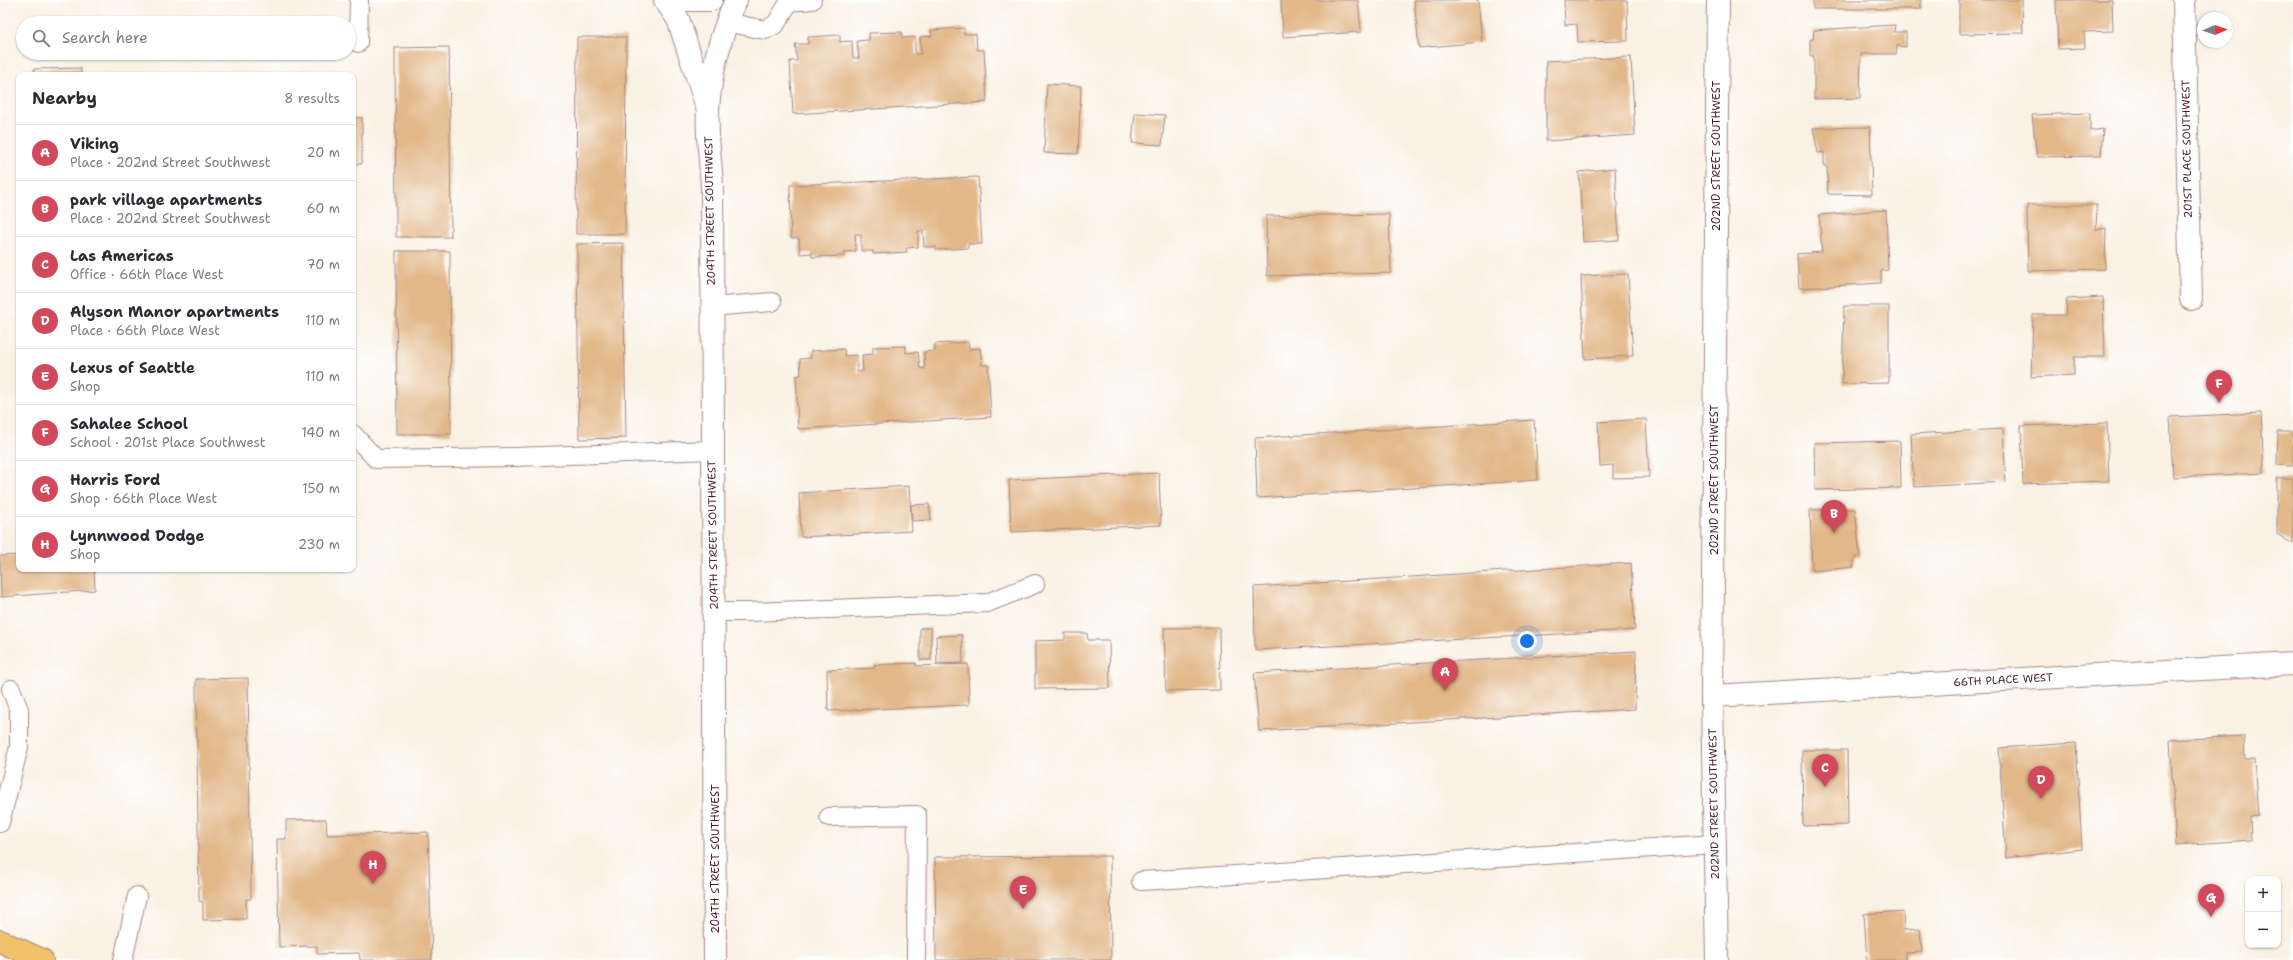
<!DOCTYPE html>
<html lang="en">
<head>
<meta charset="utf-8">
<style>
  body { margin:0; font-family:"Shantell Sans",sans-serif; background:#f7f7f7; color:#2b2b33 }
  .controls { position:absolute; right:12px; bottom:12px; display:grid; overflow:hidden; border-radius:8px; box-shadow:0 1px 3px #0004 }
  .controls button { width:36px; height:36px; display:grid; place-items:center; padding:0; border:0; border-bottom:1px solid #e1e1e2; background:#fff; color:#2b2b33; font:20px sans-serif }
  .compass { position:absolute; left:2197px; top:12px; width:36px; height:36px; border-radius:50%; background:#fff; box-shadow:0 1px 3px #0004; rotate:88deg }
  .you { position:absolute; left:1527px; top:641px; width:14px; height:14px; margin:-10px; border:3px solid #fff; border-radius:50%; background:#1a73e8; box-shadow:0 0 0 6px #1a73e833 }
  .badge { display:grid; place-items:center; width:26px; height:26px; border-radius:50%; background:#d1495b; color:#fff; font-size:13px; font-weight:700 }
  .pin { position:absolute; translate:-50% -33px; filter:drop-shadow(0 1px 2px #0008) }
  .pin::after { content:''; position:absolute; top:21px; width:14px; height:12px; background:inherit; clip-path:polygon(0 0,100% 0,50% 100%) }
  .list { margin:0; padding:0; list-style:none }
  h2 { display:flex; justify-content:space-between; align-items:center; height:52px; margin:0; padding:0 16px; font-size:17px }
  h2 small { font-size:13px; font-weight:400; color:#7c7c81 }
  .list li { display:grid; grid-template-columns:26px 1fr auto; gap:12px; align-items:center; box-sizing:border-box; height:56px; padding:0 16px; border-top:1px solid #e1e1e2 }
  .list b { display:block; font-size:15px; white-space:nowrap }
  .list p { margin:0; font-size:13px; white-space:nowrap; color:#7c7c81 }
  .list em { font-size:13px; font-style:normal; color:#7c7c81 }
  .icon { flex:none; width:22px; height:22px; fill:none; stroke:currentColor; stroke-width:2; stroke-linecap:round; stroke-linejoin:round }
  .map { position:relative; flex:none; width:2293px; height:960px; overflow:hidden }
  .search { position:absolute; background:#fff; box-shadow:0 1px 3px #0004; left:16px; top:16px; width:340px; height:44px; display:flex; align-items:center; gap:10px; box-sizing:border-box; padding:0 14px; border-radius:22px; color:#7c7c81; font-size:15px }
  .panel { position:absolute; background:#fff; box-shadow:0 1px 3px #0004; left:16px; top:72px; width:340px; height:500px; border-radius:8px }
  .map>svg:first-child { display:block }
  .building { fill:#e2b889 }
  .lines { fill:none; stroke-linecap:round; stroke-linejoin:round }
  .service-casing { stroke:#a28887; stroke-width:20 }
  .minor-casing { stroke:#a28887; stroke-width:24 }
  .tertiary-casing { stroke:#a28887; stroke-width:24 }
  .trunk-casing { stroke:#a28887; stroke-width:24 }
  .service { stroke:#fff; stroke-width:18 }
  .minor { stroke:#fff; stroke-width:22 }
  .tertiary { stroke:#fff; stroke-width:22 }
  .trunk { stroke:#f2c26a; stroke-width:22 }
  .labels { text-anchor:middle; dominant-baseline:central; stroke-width:4; stroke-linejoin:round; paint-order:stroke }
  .street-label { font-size:11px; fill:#4a1f2b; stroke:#fff }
</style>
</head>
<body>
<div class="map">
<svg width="2293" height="960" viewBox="0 0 2293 960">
  <rect width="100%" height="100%" fill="#fff"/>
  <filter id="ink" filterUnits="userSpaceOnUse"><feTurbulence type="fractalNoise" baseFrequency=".025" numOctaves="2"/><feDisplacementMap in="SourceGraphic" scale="8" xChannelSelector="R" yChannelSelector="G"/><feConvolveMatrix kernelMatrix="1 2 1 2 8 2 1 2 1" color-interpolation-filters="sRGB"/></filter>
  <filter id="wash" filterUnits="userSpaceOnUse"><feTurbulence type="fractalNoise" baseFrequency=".012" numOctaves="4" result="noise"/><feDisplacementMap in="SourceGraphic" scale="16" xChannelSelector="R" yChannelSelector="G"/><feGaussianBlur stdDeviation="0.9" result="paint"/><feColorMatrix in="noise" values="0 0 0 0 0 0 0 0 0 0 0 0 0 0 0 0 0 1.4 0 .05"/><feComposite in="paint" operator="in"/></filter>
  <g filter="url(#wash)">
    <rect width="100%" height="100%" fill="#f9f1e3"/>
    <g id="blocks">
      <path class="building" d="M1281,0H1358L1361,32L1283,37Z
        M1414,0H1478L1482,42L1419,48Z
        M1564,0H1627L1628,41L1578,42L1577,24L1565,25Z
        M1813,0H1921V9H1813Z
        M1959,0H2022L2023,33L1959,34Z
        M2056,0H2112L2113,31L2084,32L2085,48L2058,49Z
        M1895,25L1894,32H1906V47L1897,46L1896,54H1861L1860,98L1814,99V56H1810V40L1813,39L1814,30Z
        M964,28V34H976L977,50H984L987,102L793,114L790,61H797L795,44H808V37L840,35V42L852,41L853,58H859L857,41L869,40V33L902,32V38L915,37V54H921L920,37L932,36L931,30Z
        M577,37H626L625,234H576Z
        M449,47L451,237H396L395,48Z
        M1631,57L1635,135L1546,141V61Z
        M81,68V75H34V69Z
        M1047,84L1081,86L1078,154L1044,153Z
        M1135,113L1165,115L1162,145L1132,143Z
        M2090,113V131L2103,129L2101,156L2037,157L2032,115Z
        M353,118H362V164H353Z
        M1870,127L1872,195L1828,194L1827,166L1824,165V152L1818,153L1813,128Z
        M1615,168L1619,240L1583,242L1579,172Z
        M978,177L982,244H968V248L936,250V247H924L923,231H918V247L906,248L907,252L873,254V251H861V234H855L856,251L844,252L845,256L812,257V253L800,254L799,238H791L790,185Z
        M2027,205H2097L2096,230L2106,228L2105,269L2028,271Z
        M1886,210L1888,270L1881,271V283L1799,288L1797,254L1822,252L1819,215Z
        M1389,214L1391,273L1267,276L1266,216Z
        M623,243L626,438L579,439L577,244Z
        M396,251H450L451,434H397Z
        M1628,274L1633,356L1585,359L1581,276Z
        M2103,297L2105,357H2074V375L2031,377L2033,315H2066L2067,299Z
        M1844,306H1889V383L1842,384Z
        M968,342L969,349L980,348L982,365H988L991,417L798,429L796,376L801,375L800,359L811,358V351L844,349L845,356L857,355V372L863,371L862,355L873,354V347L906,346V353L918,352L920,368L925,369L924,352L935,351V344Z
        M2261,413L2264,473L2173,477L2170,417Z
        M1646,419L1649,477L1613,478V465L1600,466L1598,422Z
        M1534,420L1538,480L1257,498L1255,438Z
        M2107,423L2109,481L2023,484L2021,426Z
        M2003,429L2006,482L1914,487L1911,434Z
        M2278,432H2293V466L2277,465Z
        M1900,441L1901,488L1815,490L1814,443Z
        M1159,473L1161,525L1011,532L1009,480Z
        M2277,478H2293V544L2277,534Z
        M909,486L912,531L801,537L799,493Z
        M929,504L931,520L912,521L911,505Z
        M1855,509L1860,556L1854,558V567L1812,571L1810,510Z
        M19,555V569H94L95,590L1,597L0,556Z
        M1631,563L1635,630L1255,650L1254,587Z
        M1219,627L1220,690L1166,691L1164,628Z
        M920,628H931V660H920Z
        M1065,633H1087L1088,640H1109L1110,688L1035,689V641L1065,640Z
        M962,635L963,663L937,664L936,636Z
        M1636,651L1635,709L1259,731L1254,673Z
        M916,663V666L968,664L969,705L828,711L827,670L874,668V665Z
        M248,678L251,899H246V919L203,920V902L199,901L196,679Z
        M2244,736L2245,759H2254L2258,816L2250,817L2251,840L2176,845L2170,740Z
        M2076,743L2082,849L2006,858L1999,748Z
        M1802,750H1847L1848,825L1803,826Z
        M326,819L327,835L428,832L432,960H360L359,953L317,954V946L279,947L277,839H286V820Z
        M1110,856L1111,960H936L935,857Z
        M1903,911L1904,930L1920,929L1922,952L1905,953V960H1867L1864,914Z"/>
    </g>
  </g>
  <g filter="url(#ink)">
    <use href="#blocks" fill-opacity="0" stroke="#a28887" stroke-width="1"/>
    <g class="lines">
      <defs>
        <path id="service" d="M726,22L765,30L776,24L789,2L812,0
          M358,43L359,0
          M711,307L772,302
          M353,434L376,459L514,457L713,450
          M714,612H749L987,603L1035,584
          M829,817L917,815L916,960
          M0,823L19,747V710L11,689
          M1141,881L1715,844
          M123,960L137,896"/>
        <path id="minor" d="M2184,0L2191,299
          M1712,696L2293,664
          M1717,960L1712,696L1718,0"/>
        <path id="tertiary" d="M665,0L678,19L707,107
          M688,0H711
          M715,960L712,187C711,162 706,135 708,110C710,74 721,33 736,0"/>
        <path id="trunk" d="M0,941L42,960"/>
      </defs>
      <use href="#service" class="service-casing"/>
      <use href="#minor" class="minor-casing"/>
      <use href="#tertiary" class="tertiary-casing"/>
      <use href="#trunk" class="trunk-casing"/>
      <use href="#service" class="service"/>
      <use href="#minor" class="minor"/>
      <use href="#tertiary" class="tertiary"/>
      <use href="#trunk" class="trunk"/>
    </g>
  </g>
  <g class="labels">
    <g class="street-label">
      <text transform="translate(2187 149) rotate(-91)">201ST PLACE SOUTHWEST</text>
      <text transform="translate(1716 156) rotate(-90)">202ND STREET SOUTHWEST</text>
      <text transform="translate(710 211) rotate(-91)">204TH STREET SOUTHWEST</text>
      <text transform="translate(1714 480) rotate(-90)">202ND STREET SOUTHWEST</text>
      <text transform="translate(713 535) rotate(-91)">204TH STREET SOUTHWEST</text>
      <text transform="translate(2003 680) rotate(-3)">66TH PLACE WEST</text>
      <text transform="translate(1714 804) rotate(-91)">202ND STREET SOUTHWEST</text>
      <text transform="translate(715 859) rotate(-90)">204TH STREET SOUTHWEST</text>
    </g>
  </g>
</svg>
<div class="controls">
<button>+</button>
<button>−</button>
</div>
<svg class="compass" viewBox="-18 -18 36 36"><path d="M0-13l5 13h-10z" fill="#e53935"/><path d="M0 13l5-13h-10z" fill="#7c7c81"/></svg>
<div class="you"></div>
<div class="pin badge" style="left:1445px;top:691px">A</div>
<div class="pin badge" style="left:1834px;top:533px">B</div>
<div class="pin badge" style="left:1825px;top:787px">C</div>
<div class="pin badge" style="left:2041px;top:799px">D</div>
<div class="pin badge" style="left:1023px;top:909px">E</div>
<div class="pin badge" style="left:2219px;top:403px">F</div>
<div class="pin badge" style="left:2211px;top:917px">G</div>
<div class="pin badge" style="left:373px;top:884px">H</div>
<div class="search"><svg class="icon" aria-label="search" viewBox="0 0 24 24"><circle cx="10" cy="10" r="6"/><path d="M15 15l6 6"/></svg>Search here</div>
<section class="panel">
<h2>Nearby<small>8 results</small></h2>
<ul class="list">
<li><span class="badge">A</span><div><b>Viking</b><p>Place · 202nd Street Southwest</p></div><em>20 m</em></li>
<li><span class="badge">B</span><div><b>park village apartments</b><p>Place · 202nd Street Southwest</p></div><em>60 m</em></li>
<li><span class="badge">C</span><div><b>Las Americas</b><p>Office · 66th Place West</p></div><em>70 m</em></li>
<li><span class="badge">D</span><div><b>Alyson Manor apartments</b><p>Place · 66th Place West</p></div><em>110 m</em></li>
<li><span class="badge">E</span><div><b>Lexus of Seattle</b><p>Shop</p></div><em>110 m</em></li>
<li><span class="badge">F</span><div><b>Sahalee School</b><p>School · 201st Place Southwest</p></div><em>140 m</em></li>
<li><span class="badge">G</span><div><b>Harris Ford</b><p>Shop · 66th Place West</p></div><em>150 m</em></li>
<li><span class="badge">H</span><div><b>Lynnwood Dodge</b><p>Shop</p></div><em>230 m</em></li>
</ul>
</section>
</div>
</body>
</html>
